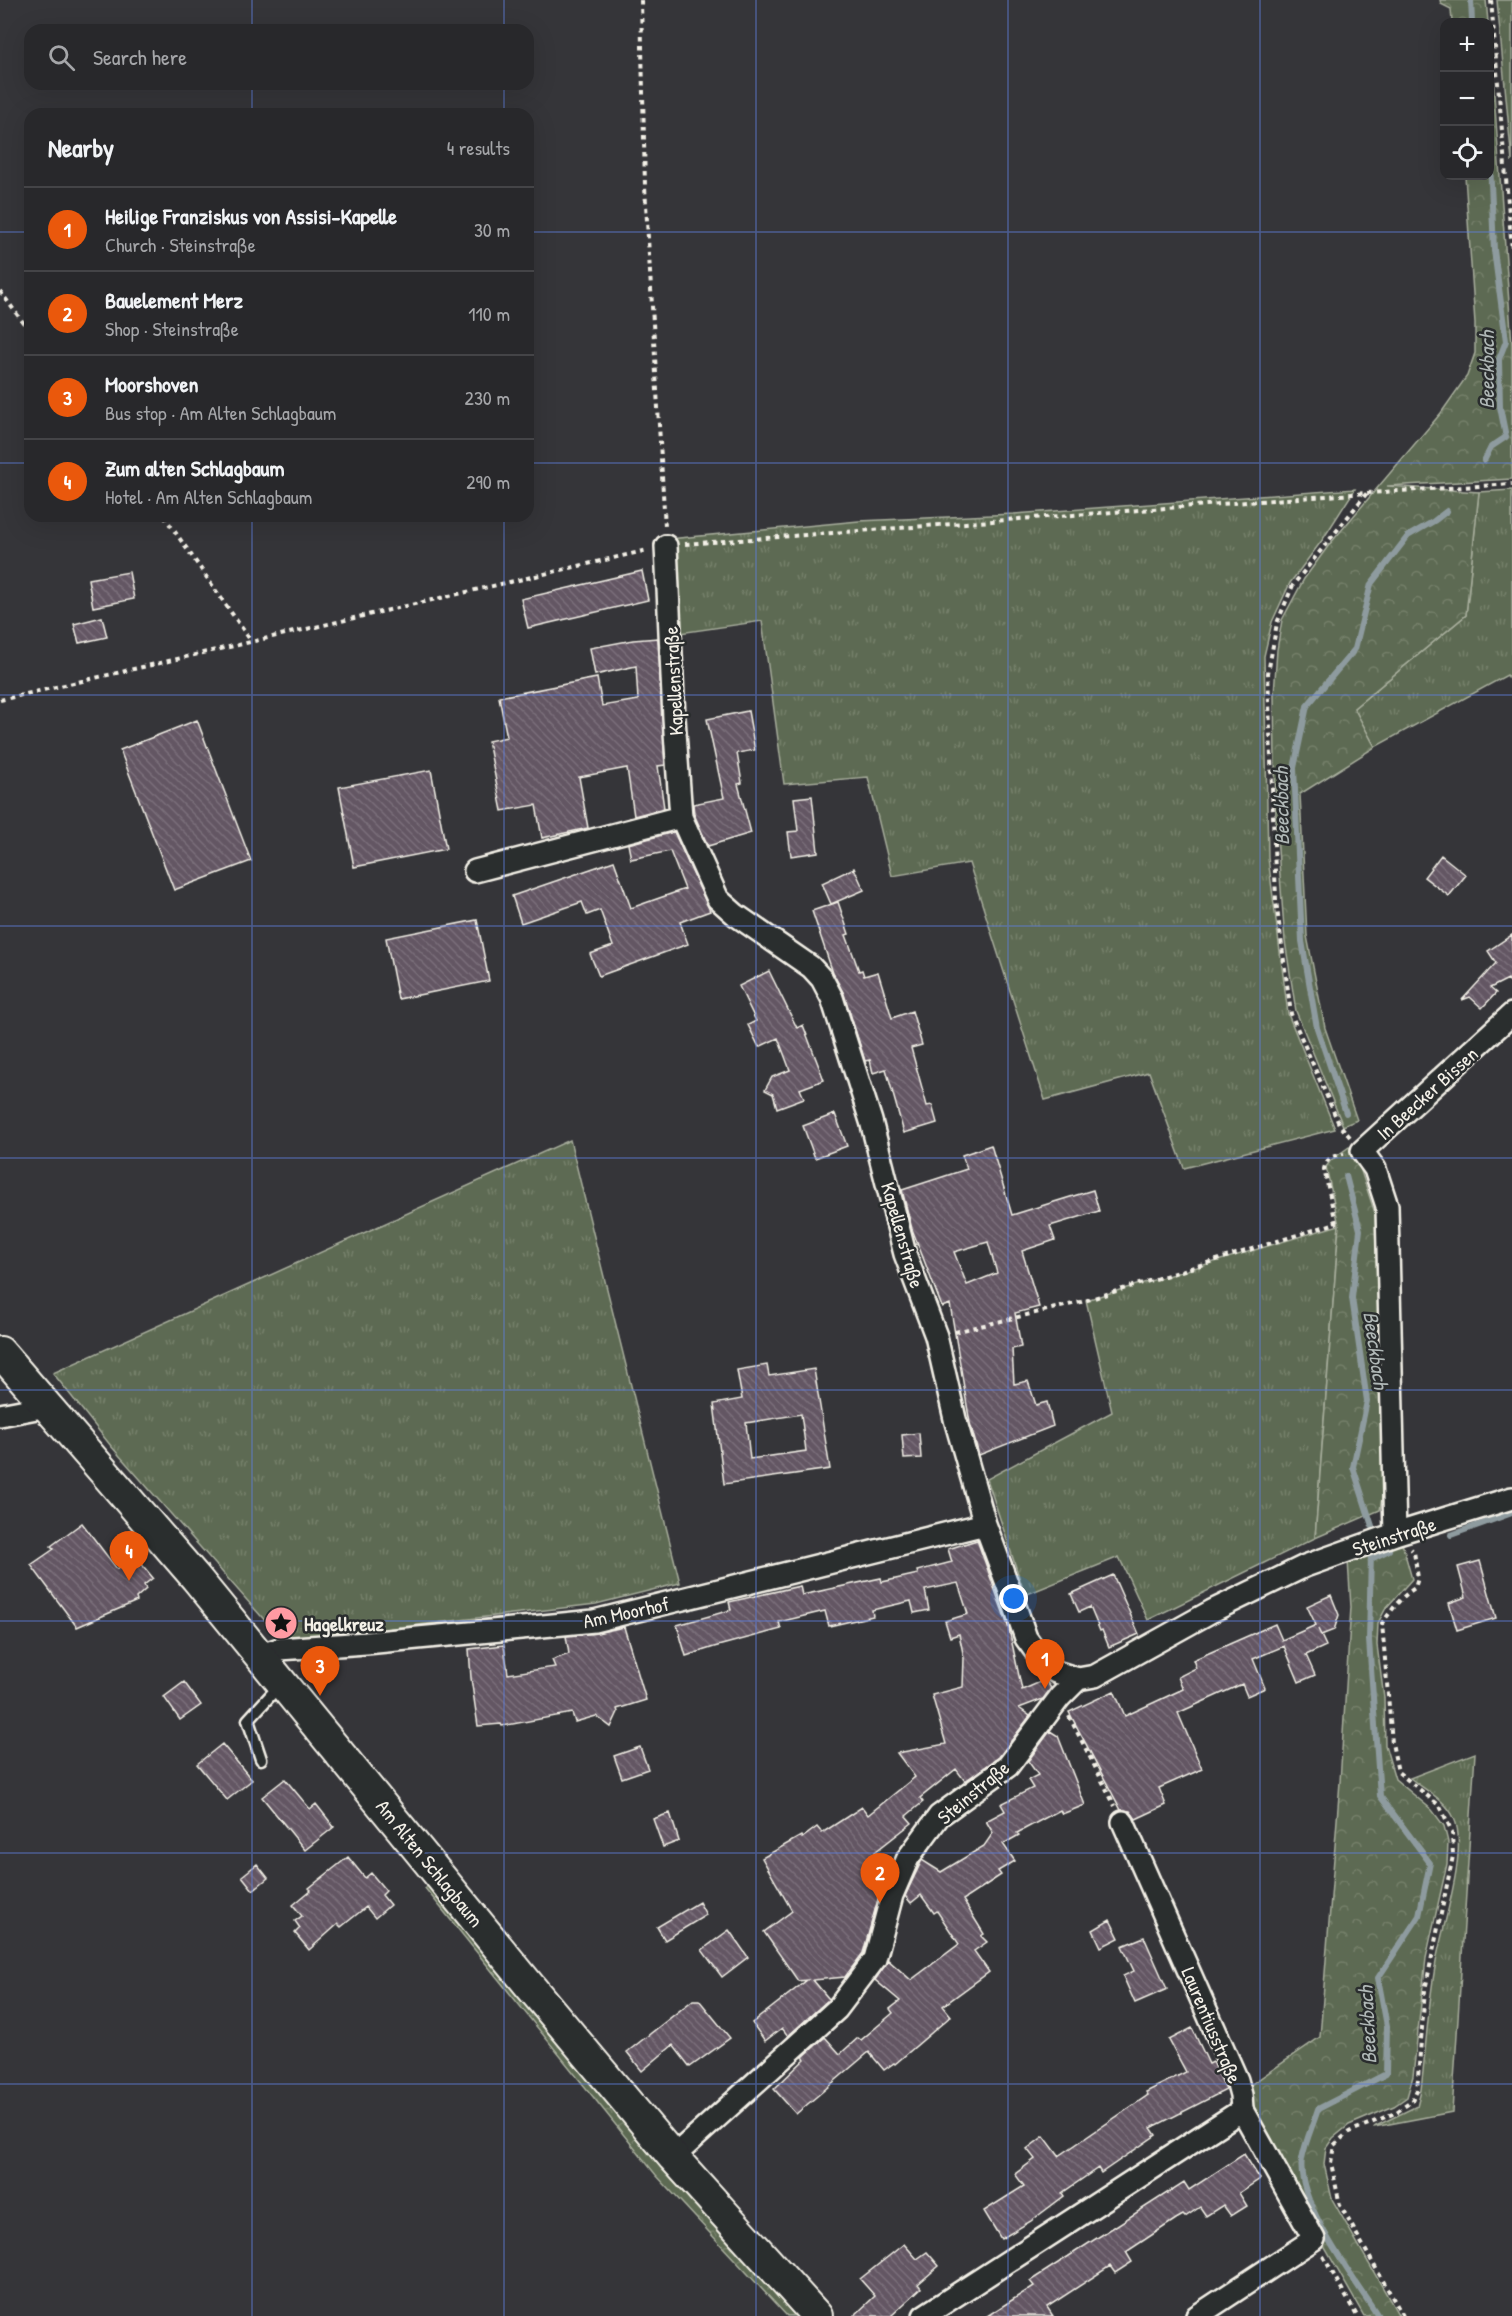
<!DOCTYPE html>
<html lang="en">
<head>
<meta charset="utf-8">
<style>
  body { margin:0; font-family:"Patrick Hand",sans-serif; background:#303033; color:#f1f3f6 }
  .controls { position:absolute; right:18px; top:18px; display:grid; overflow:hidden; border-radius:12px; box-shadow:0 6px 24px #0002 }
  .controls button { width:54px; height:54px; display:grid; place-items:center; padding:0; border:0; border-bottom:2px solid #444447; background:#28282b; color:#f1f3f6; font:30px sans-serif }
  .you { position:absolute; left:1014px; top:1599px; width:21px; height:21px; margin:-15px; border:4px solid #fff; border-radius:50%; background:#1a73e8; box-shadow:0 0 0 9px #1a73e833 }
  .badge { display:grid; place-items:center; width:39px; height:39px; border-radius:50%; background:#ea580c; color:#fff; font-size:20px; font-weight:700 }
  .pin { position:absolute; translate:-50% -50px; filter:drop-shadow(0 2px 3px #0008) }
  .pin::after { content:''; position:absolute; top:32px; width:21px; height:18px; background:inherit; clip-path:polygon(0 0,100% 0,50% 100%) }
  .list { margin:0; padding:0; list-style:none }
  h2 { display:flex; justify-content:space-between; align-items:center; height:78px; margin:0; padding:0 24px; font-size:26px }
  h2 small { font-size:20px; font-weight:400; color:#a5a6a9 }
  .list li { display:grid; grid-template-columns:39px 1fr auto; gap:18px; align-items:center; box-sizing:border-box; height:84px; padding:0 24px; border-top:2px solid #444447 }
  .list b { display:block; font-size:22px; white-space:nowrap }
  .list p { margin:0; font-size:20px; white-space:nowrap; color:#a5a6a9 }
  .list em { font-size:20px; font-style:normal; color:#a5a6a9 }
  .icon { flex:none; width:33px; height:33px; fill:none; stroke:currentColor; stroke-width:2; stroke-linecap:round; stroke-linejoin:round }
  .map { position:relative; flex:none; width:1512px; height:2316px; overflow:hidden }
  .search { position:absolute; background:#28282b; box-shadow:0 6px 24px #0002; left:24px; top:24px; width:510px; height:66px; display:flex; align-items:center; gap:15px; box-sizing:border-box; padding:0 21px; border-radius:18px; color:#a5a6a9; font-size:22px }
  .panel { position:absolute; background:#28282b; box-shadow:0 6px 24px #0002; left:24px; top:108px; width:510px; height:414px; border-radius:18px }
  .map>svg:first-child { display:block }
  .grass { fill:url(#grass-tufts); stroke:#a8ae9d; stroke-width:1.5 }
  .forest { fill:url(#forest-crowns); stroke:#a8ae9d; stroke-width:1.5 }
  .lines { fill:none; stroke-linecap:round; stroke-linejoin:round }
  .stream { stroke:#8e9b9f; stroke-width:6 }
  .building { fill:url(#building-back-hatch); stroke:#f4f1e8; stroke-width:1.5; fill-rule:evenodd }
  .lane-casing { stroke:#f4f1e8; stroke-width:15 }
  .street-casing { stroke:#f4f1e8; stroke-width:26 }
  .secondary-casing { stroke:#f4f1e8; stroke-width:34 }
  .path { stroke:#f4f1e8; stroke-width:4; stroke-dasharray:4.5 4.5; stroke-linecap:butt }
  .lane { stroke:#2a2d2e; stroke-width:10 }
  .street { stroke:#2a2d2e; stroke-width:21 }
  .secondary { stroke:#2a2d2e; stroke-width:30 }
  .grid { fill:none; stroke:#5e7fdd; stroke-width:1.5; stroke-opacity:0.55 }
  .labels { text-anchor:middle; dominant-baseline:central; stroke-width:5; stroke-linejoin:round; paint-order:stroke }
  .street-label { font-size:20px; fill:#f4f1e8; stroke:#2a2d2e }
  .poi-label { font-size:20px; font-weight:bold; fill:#f4f1e8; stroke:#2a2d2e; text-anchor:start }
  .water-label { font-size:21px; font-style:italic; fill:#b0b8b7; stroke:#2a2d2e }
</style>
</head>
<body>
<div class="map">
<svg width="1512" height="2316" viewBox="0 0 1512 2316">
  <defs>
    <pattern id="grass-tufts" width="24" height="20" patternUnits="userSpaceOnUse" patternTransform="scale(1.5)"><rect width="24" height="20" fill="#5d6a52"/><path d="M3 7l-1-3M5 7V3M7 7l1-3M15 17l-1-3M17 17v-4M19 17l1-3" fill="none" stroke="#75806b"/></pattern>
    <pattern id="forest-crowns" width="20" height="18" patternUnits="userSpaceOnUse" patternTransform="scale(1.5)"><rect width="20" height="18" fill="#5d6a52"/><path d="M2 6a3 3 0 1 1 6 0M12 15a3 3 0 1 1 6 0" fill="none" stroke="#75806b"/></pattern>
    <pattern id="building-back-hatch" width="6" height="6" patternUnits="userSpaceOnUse" patternTransform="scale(1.5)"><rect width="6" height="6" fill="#635664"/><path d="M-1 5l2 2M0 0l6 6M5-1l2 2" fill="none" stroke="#7a6f7a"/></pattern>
  </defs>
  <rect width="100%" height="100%" fill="#353539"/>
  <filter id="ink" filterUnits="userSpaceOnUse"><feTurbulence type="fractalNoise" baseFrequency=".0167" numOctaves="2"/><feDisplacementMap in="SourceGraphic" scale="12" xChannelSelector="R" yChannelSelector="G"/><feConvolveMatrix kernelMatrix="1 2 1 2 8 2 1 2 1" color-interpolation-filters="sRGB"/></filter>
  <g filter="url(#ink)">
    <path class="grass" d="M1497,0H1512V162Z
      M1355,489L1323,539L1290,583L1272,622L1264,656L1268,858L1288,1014L1335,1129L1184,1168L1149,1072L1045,1100L969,863L892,876L868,777L784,784L762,621L680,633L669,539L859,521L1014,514Z
      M1512,490V684L1507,675L1375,747L1354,708L1466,615L1479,492Z
      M570,1140L680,1583L596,1604L283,1641L111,1446L53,1373Z
      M1339,1225L1315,1538L1148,1620L1119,1557L1025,1595L987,1479L1112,1412L1086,1300Z
      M1475,1753L1452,2112L1374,2127L1417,2106L1421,2090C1426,2048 1428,2004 1436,1962C1442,1927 1469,1849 1454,1818C1446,1800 1425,1790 1410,1778Z"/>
    <path class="forest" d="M1440,0H1486L1488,22H1452L1451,9L1441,4Z
      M1490,37L1512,345V479L1387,486L1479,492L1466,615L1354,708L1375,747L1300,794L1307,936L1325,1028L1357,1120L1343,1126L1296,1011L1285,941L1276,823L1274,695L1277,650L1282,620L1304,579L1329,545L1441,413L1467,376L1475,353V323L1465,176H1490Z
      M1349,1147L1357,1159L1375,1213L1383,1491L1380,1510L1315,1538L1339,1225L1326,1167L1331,1160Z
      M1393,1527L1402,1543L1412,1579L1386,1608L1378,1623L1377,1645L1384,1698L1385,1745L1395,1779L1432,1810L1444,1826L1448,1842L1447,1864L1426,1958L1413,2076L1407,2097L1394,2106L1349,2125L1333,2138L1326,2148L1324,2164L1332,2199L1399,2316H1364L1261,2136L1246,2088L1320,2037L1340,1782L1351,1607L1347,1545Z
      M433,1881L801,2316H787L656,2175L425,1888Z"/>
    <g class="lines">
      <path class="stream" d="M1471,0L1472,22
        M1484,461L1491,447L1506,437L1500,407L1499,359L1506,341L1494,250L1490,161
        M1346,1113L1317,1028L1302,941L1294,768L1307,706L1355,649L1371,584L1408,536L1434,521L1447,511
        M1346,1176L1360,1230L1352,1298L1367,1401L1353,1467L1372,1526
        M1451,1535L1512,1513
        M1371,1553L1369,1640L1380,1796L1430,1863L1419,1916L1378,1978L1387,2026L1386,2074L1318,2109C1313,2125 1305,2142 1302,2159C1295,2201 1355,2280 1378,2316
        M1371,1559L1389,1550"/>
    </g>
    <path class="building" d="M642,571L648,600L528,628L521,599Z
      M129,572L134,599L93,607L88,579Z
      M102,617L107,637L79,643L74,624Z
      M658,638L665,765L658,766L664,808L634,816L627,768L579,777L588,828L542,838L536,805L502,811L488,741L507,737L499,697L597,678L602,706L638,700L636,666L595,675L590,648L633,640Z
      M748,711L755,750L737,753L742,783L738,784L751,833L708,846L694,814L693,804L724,798L707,719Z
      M197,720L251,861L174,890L120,750Z
      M431,770L446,849L354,867L339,787Z
      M812,796L818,852L791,856L788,832L798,831L794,798Z
      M674,832L710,911L680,922L688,944L599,976L590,954L613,946L600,910L587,915L582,902L521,923L512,896L614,861L631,908L685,889L670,851L631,859L628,844Z
      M1441,855L1466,875L1449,896L1424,877Z
      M854,868L864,890L831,904L822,883Z
      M838,902L849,934L846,935L859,971L862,970L864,976L878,972L892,1018L912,1011L922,1045L911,1048L927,1106L932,1105L937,1123L904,1133L886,1069L873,1073L870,1060L865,1061L844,994L833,973L812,911Z
      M477,920L489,981L398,999L386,938Z
      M1512,935V985L1508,979L1490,988L1496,993L1482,1008L1470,997L1462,1000L1496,963L1488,951Z
      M769,971L797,1028L803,1025L824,1080L800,1089L804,1098L777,1108L773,1094L765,1090L772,1077L790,1070L778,1038L759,1047L748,1025L756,1021L739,986Z
      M835,1114L847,1146L815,1158L803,1126Z
      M991,1145L1012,1215L1093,1190L1099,1211L1050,1226L1055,1240L1022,1251L1039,1307L1015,1313L1021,1347L1012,1349L1014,1384L1028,1381L1036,1405L1047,1402L1053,1426L979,1455L970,1423L950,1304L942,1307L912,1229L902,1190L967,1169L962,1155ZM988,1242L997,1273L967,1285L954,1252Z
      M767,1365L769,1376L814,1369L830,1469L724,1484L714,1404L742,1399L737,1370ZM801,1414L806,1451L750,1459L746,1423Z
      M919,1433L921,1458L904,1459L902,1435Z
      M82,1523L117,1569L134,1555L153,1578L144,1585L146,1589L136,1598L137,1601L77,1627L31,1565L54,1549L51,1546Z
      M977,1540L1009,1629L1022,1690L1045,1680L1051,1688L1043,1699L1019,1708L1030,1716L999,1757L965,1781L956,1769L920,1798L923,1802L906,1816L912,1823L875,1852L892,1862L880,1892L863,1953L845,1977L813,1980L829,1999L828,2000L788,2036L782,2028L765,2041L752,2023L807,1980L798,1981L764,1932L792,1911L762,1858L801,1836L802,1838L817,1827L822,1833L862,1807L868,1815L915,1777L897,1753L946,1744L932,1695L963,1687L964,1658L959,1634L950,1637L945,1621L968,1614L958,1583L925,1590L929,1610L914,1613L911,1601L872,1610L873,1616L829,1626L825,1611L779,1622L781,1629L714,1647L686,1656L677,1625L731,1610L729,1602L800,1586L802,1595L881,1578L882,1582L918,1574L917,1571L952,1562L948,1549Z
      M1480,1561L1496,1618L1457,1630L1449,1603L1466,1597L1458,1567Z
      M1113,1575L1139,1634L1109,1647L1102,1630L1100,1631L1090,1607L1079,1612L1071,1594Z
      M1331,1595L1339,1615L1334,1630L1321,1635L1318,1629L1326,1646L1306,1655L1315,1675L1299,1682L1284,1646L1253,1659L1265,1688L1247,1696L1242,1684L1178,1713L1202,1769L1159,1788L1166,1805L1136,1819L1130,1811L1121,1810L1069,1712L1114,1691L1125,1716L1183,1689L1178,1677L1196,1668L1193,1660L1275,1624L1282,1640L1316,1625L1307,1606Z
      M624,1627L646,1700L617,1709L618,1712L611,1727L596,1716L575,1722L572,1713L502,1726L501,1724L478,1726L471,1678L469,1649L504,1645L508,1674L555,1667L552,1660L569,1654L566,1636L597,1633Z
      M184,1682L201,1705L180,1720L164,1697Z
      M1050,1731L1058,1736L1085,1805L1062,1814L1060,1810L1017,1833L1019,1835L1003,1844L1015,1861L998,1871L1001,1875L963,1900L984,1934L981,1936L987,1942L974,1951L989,1972L943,2006L951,2016L895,2064L894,2063L884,2070L869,2052L796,2114L774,2089L805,2059L803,2057L825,2037L840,2054L858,2038L861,2040L893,2013L890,2009L900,2001L875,1980L888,1960L911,1980L959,1944L937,1911L934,1913L921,1895L911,1903L905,1896L922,1860L941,1872L984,1846L993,1833L986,1821L1005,1811L1001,1804L1033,1788L1028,1780L1038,1775L1028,1761Z
      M222,1744L252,1780L227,1800L197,1764Z
      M640,1747L648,1769L622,1778L614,1756Z
      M285,1779L310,1809L316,1804L334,1827L305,1850L262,1797Z
      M670,1813L679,1841L663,1847L653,1819Z
      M348,1857L365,1878L371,1873L386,1891L382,1895L390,1905L375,1918L366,1907L341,1927L338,1924L309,1950L295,1933L300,1928L295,1921L302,1916L293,1905L311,1890L309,1888Z
      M257,1864L268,1878L253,1890L242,1876Z
      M699,1902L706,1915L665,1940L657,1927Z
      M1110,1920L1119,1938L1101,1947L1093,1930Z
      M729,1930L748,1957L722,1977L702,1950Z
      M1144,1937L1167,1989L1135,2003L1123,1976L1134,1971L1122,1946Z
      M693,2000H699L730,2038L690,2067L673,2045L642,2071L627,2052Z
      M1192,2028L1209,2064L1213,2062L1226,2090L1151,2128L1156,2135L1101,2173L1098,2168L1062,2193L1064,2196L1031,2221L1001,2239L984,2211L1024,2186L1015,2174L1035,2159L1027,2149L1044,2136L1059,2156L1148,2095L1146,2092L1186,2072L1169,2040Z
      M1244,2154L1260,2179L1239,2193L1247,2206L1231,2216L1223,2205L1206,2216L1200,2207L1185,2217L1183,2215L1176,2219L1126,2252L1132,2262L1115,2273L1110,2266L1047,2307L1053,2316H987L1034,2286L1030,2281L1184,2182L1189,2190Z
      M904,2244L917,2259L927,2252L939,2266L918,2284L921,2288L891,2316H854L875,2296L860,2279Z"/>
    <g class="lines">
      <defs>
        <path id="lane" d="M261,1759L248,1720L280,1685"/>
        <path id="street" d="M666,546L674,718L681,817L718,899L736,915L811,967L822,979L832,998L871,1121L905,1254L936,1336L955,1419L985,1524L1008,1586L1026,1638L1042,1660L1056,1672L1078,1679
          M475,871L681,817
          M0,1415L47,1406
          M1395,1534L1387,1206L1375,1169L1362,1151L1512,1014
          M261,1655L279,1649L366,1643L594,1621L985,1524
          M1123,1822L1237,2080L1241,2095L1242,2110L1314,2239L1197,2316
          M673,2157L837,2009L875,1959L892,1895L908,1858L939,1816L1008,1766L1060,1697L1078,1679L1095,1676L1212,1611L1305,1566L1395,1534L1512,1498
          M924,2316L1242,2110"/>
        <path id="secondary" d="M0,1352L196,1578L529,1985L673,2157L817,2316"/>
      </defs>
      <use href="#lane" class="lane-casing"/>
      <use href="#street" class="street-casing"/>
      <use href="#secondary" class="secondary-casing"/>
      <path class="path" d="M641,0L645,187L665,527
        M1491,0L1512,250
        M0,291L30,332
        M164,516L251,641
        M685,544L1367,493L1512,484
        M0,700L648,550
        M1350,1137L1339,1124L1291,1014L1276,901L1268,673L1277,623L1293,585L1367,493
        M955,1332L1081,1302L1336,1223L1324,1169C1327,1157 1333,1156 1344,1154
        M1069,1716L1115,1806
        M1323,2256L1357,2316
        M1403,2316L1340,2205L1331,2163L1334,2145L1349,2132L1395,2113L1411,2102L1417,2090L1425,1990L1453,1856L1452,1832L1440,1806L1398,1772L1392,1743L1382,1623C1394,1608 1399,1598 1415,1588L1418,1578L1414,1552L1411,1549"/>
      <use href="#lane" class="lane"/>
      <use href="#street" class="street"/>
      <use href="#secondary" class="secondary"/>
    </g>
  </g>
  <path class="grid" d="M252,0V30M504,0V30M756,0V2316M1008,0V2316M1260,0V2316M252,84V114M504,84V114M0,232H30M528,232H1512M0,463H30M528,463H1512M252,516V2316M504,516V2316M0,695H1512M0,926H1512M0,1158H1512M0,1390H1512M0,1621H1512M0,1853H1512M0,2084H1512"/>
  <defs>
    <symbol id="sight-disc" viewBox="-11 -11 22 22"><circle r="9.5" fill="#ff9aa2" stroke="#2a2d2e"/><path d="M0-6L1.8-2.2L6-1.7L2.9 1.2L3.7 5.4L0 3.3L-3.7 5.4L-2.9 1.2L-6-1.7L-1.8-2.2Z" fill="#111"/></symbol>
  </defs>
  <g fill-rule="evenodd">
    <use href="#sight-disc" x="262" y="1604" width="38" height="38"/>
  </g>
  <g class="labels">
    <g class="street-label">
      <text transform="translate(673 681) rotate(-93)">Kapellenstraße</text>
      <text transform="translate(1427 1093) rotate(-42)">In Beecker Bissen</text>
      <text transform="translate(903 1235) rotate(74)">Kapellenstraße</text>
      <text transform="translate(1394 1536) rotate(-18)">Steinstraße</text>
      <text transform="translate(626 1612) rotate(-12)">Am Moorhof</text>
      <text transform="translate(973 1792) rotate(-40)">Steinstraße</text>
      <text transform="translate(430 1863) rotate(51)">Am Alten Schlagbaum</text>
      <text transform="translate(1212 2025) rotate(67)">Laurentiusstraße</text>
    </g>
    <g class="poi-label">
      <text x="304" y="1623">Hagelkreuz</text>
    </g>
    <g class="water-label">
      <text transform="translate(1486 370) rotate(-90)">Beeckbach</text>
      <text transform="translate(1281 806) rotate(-91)">Beeckbach</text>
      <text transform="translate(1376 1350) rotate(82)">Beeckbach</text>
      <text transform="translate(1367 2025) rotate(-93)">Beeckbach</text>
    </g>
  </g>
</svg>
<div class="controls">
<button>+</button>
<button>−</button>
<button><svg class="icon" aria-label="locate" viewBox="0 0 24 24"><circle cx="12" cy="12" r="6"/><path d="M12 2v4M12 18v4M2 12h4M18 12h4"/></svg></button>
</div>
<div class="you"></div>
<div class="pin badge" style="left:1045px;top:1689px">1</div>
<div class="pin badge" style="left:880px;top:1903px">2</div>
<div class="pin badge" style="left:320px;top:1696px">3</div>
<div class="pin badge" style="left:129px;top:1581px">4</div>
<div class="search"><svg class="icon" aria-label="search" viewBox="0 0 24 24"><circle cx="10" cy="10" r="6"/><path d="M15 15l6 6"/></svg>Search here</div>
<section class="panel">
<h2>Nearby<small>4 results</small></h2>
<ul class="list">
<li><span class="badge">1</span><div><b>Heilige Franziskus von Assisi-Kapelle</b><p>Church · Steinstraße</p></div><em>30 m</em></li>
<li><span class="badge">2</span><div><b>Bauelement Merz</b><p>Shop · Steinstraße</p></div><em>110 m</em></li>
<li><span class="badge">3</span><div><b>Moorshoven</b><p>Bus stop · Am Alten Schlagbaum</p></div><em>230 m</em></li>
<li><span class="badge">4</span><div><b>Zum alten Schlagbaum</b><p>Hotel · Am Alten Schlagbaum</p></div><em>290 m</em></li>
</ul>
</section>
</div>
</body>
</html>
